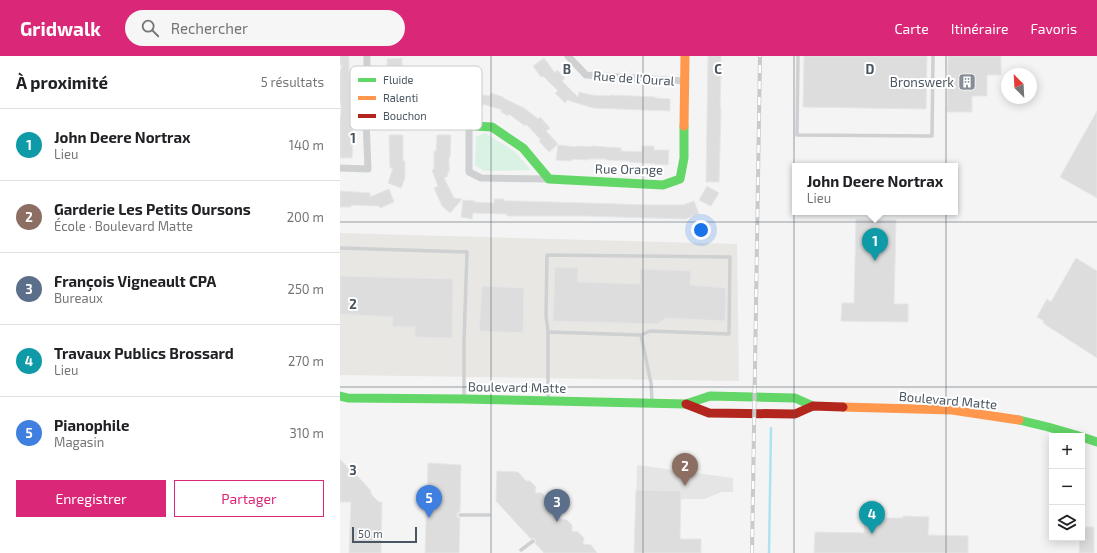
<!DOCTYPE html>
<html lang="fr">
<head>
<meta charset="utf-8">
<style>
  body { margin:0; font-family:"Exo 2",sans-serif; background:#f6f6f6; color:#202124 }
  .controls { position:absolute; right:12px; bottom:12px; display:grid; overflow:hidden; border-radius:0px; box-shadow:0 2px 10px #0003 }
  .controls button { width:36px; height:36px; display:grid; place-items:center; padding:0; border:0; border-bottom:1px solid #e0e0e0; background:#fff; color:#202124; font:20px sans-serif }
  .compass { position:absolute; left:661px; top:12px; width:36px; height:36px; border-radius:50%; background:#fff; box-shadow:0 2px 10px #0003; rotate:336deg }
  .scale { position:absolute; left:12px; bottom:10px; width:65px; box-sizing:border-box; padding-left:4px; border:2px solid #4a5661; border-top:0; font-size:11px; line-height:14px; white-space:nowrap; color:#4a5661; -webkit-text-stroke:3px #fff; paint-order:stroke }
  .you { position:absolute; left:361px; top:174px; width:14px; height:14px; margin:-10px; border:3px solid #fff; border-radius:50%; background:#1a73e8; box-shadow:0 0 0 6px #1a73e833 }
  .badge { display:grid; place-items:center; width:26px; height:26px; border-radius:50%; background:#db2777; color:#fff; font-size:13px; font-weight:700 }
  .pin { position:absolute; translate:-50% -33px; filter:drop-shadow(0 1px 2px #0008) }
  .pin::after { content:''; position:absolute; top:21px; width:14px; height:12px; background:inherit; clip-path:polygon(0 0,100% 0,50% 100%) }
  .popup { position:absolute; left:452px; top:107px; width:166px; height:52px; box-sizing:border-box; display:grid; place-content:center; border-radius:0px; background:#fff; filter:drop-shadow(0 1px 3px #0005); font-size:13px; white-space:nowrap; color:#757577 }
  .popup b { font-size:15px; color:#202124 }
  .popup::after { content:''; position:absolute; left:50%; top:100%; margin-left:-8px; border:8px solid transparent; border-top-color:#fff }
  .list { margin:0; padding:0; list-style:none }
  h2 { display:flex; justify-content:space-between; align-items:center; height:52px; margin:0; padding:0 16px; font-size:17px }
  h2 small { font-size:13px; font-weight:400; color:#757577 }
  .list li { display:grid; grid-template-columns:26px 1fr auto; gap:12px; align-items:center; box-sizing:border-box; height:72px; padding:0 16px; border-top:1px solid #e0e0e0 }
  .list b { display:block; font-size:15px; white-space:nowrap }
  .list p { margin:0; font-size:13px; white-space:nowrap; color:#757577 }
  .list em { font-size:13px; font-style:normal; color:#757577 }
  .actions { display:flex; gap:8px; padding:12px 16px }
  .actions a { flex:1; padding:9px 0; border:1px solid #db2777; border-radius:0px; text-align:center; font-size:14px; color:#db2777 }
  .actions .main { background:#db2777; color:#fff }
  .icon { flex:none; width:22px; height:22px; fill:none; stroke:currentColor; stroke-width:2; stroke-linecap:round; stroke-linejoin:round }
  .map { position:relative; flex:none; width:757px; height:497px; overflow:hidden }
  header { display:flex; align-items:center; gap:24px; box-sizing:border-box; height:56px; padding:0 20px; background:#db2777; color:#fff }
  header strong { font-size:19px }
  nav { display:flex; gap:22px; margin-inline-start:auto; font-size:14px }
  .search { width:280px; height:36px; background:#f6f6f6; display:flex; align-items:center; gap:10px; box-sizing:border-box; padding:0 14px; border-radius:22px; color:#757577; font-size:15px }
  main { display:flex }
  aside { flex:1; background:#fff }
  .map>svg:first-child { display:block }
  .commercial { fill:#e8e7e3 }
  .education { fill:#e6e5e6 }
  .green { fill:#d9f2e3 }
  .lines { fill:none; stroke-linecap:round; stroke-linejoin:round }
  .stream { stroke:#aee2f0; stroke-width:2.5 }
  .building { fill:#ddddde; stroke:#e5e6e7 }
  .lane { stroke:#ced0d2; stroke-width:3.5 }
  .street { stroke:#ced0d2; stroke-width:7 }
  .fast { stroke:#63d668; stroke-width:9 }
  .slow { stroke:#ff974d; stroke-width:9 }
  .jam { stroke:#b3261e; stroke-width:9 }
  .rail-casing { stroke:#c9cacc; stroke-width:4 }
  .rail { stroke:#fff; stroke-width:2.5; stroke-dasharray:8; stroke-linecap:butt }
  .grid { fill:none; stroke:#4a5661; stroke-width:1; stroke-opacity:0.55 }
  .labels { text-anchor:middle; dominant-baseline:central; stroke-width:4; stroke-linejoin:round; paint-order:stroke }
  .street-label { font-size:13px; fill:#4a5661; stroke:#fff }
  .poi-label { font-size:13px; fill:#4a5661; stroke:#fff; text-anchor:end }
  .key { fill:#fff; stroke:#c9ccd0; stroke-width:1 }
  .key-label { font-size:11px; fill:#4a5661 }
  .grid-label { font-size:13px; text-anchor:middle; font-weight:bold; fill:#4a5661; stroke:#fff; stroke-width:4; stroke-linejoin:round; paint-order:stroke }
</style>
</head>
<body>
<header>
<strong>Gridwalk</strong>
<div class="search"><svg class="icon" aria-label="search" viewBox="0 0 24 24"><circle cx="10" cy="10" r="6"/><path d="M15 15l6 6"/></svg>Rechercher</div>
<nav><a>Carte</a><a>Itinéraire</a><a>Favoris</a></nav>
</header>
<main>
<aside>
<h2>À proximité<small>5 résultats</small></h2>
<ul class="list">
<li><span class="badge" style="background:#0f9aa8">1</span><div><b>John Deere Nortrax</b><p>Lieu</p></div><em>140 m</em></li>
<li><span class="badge" style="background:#8d6e63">2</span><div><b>Garderie Les Petits Oursons</b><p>École · Boulevard Matte</p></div><em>200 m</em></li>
<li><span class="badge" style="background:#5c6f8a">3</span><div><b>François Vigneault CPA</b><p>Bureaux</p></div><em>250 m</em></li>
<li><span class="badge" style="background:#0f9aa8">4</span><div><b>Travaux Publics Brossard</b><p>Lieu</p></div><em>270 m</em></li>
<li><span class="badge" style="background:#3f7fe0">5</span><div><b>Pianophile</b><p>Magasin</p></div><em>310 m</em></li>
</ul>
<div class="actions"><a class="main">Enregistrer</a><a>Partager</a></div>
</aside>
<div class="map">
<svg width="757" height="497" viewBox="0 0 757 497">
  <rect width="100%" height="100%" fill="#f4f4f4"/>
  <path class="commercial" d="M0,177L397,188L399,325L0,319Z"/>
  <path class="education" d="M297,409L393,422V436H382L364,443H341L296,453Z"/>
  <path class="green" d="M145,77L175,96L191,114L144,115L135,109L136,81Z"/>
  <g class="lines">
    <path class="stream" d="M429,497L431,372"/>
  </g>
  <path class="building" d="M0,0H9V17L11,18L13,75L12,102H0V60H1V46H0V17L2,9H0Z
    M368,0H381V17L380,52L381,53L379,126H366Z
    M464,0H587L586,53L463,51Z
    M608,0H661V19H647V40H632V56H607Z
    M62,2V37H64V51L50,52L49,45H46V37H48L47,3Z
    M204,2L215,17L217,14L225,22L222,25L238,41L239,36L251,39L269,40L270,39L315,41V42L330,43V55L253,52L227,44L225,47L215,37L218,35L203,20L201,21L193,10Z
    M89,33L111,34V36L132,37L150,40L151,37L163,41V42L184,52L198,63L200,61L210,72L206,75L218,88L209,96L199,85L201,84L186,68L185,70L169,58L168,60L161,56L162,54L143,48V50L127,47V48L82,46L83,36H89Z
    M757,55V142L720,121Z
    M49,79H63V105H65V122L61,132L48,127L53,112H50Z
    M97,79H111L110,101H109V110L110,114L108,115L109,117H107L108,120L104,122L114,142L122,143L110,157L102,150L94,132L98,130L92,114L94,113V95H96Z
    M218,89L236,91V90L252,91V90L266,91L281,92V95L302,96V90H314V94H329L328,109L290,106V105L267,104V103H248V104L232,103L231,105L216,104Z
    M367,130L379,137L371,150L359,144Z
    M49,133L54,146L40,152L39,150L11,149V151H0V135L30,137V141Z
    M154,143H164V145H176L312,149H343L354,145L359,158L345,163L245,160H167V158L133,157L132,163L121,161L123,144L135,145L134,146L154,147Z
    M516,163L556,164L554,248H568V266L501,265L502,247H514Z
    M736,202L757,215V302L703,267L704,265L697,261L707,243L711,246Z
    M215,211L238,212V226L300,228V213L351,215L350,229L386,232L385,265L325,262L318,268L213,265Z
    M0,220L113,223L112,282L75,281V271H52L53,261L0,258Z
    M142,230L184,232L183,277L139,275Z
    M0,403L10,414L13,415L31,435V438L39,446H42L41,497H9L11,446H0Z
    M88,407L121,409L120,456H118L117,459V461L120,462L119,497H85Z
    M157,415L178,416L186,425H190L196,431L195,437H202L208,444V450L214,451L220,457L219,463L227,464L232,469V475L238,476L244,482L243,488L251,489L257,497H204L195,487L196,485L195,483L193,482L191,483L156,445Z
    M296,434L341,435L340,483H361V497H294Z
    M563,460L589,461L588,479L628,480V497H474L475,476L524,477L525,463H542V462H563Z
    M742,471H754V497H739L740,482H742Z"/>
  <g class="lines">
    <path class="lane" d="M458,0L457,79L592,80L593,0
      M0,192L127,196L124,285V342
      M301,279L311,327L312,345
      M208,344V276L206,259L207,199L390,201L389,278L310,275L301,279L208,276
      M120,459H149
      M181,494L193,485"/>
    <path class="street" d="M228,0L246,19L345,25
      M129,69V116L141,122L209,123
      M0,112L28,113L26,64L27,0"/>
    <path class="fast" d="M26,64L152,71L183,92L209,123L323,129L340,123L344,102V70
      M0,340L8,342L124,343L346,348L370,340L455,342L473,350
      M679,364L708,371L739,380
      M742,381L757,386"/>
    <path class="slow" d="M344,70L345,0
      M503,351L612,354L679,364"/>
    <path class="jam" d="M346,348L369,357L455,358L473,350L503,351"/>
    <defs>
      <path id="rail" d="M412,497L420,0"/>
    </defs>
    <use href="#rail" class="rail-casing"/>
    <use href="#rail" class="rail"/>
  </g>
  <path class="grid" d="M151,0V497M303,0V497M454,0V497M606,0V497M0,166H757M0,331H757"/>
  <defs>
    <symbol id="building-square" viewBox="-11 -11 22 22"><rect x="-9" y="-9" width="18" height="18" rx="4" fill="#868d94" stroke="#fff"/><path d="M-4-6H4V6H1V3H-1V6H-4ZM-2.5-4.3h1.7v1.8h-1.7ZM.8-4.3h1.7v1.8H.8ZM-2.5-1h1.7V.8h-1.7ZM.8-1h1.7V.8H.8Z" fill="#fff"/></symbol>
  </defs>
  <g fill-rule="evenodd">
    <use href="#building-square" x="617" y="16" width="20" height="20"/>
  </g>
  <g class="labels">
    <g class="street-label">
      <text transform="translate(294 22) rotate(4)">Rue de l'Oural</text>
      <text transform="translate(289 113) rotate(1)">Rue Orange</text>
      <text transform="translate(177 331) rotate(1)">Boulevard Matte</text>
      <text transform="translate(608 344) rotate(5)">Boulevard Matte</text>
    </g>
    <g class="poi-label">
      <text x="614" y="26">Bronswerk</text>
    </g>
  </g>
  <rect x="10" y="10" width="132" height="64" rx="6" class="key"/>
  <rect x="18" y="22" width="18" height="4" fill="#63d668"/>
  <rect x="18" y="40" width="18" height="4" fill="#ff974d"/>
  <rect x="18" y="58" width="18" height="4" fill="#b3261e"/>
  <g class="key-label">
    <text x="43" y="28">Fluide</text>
    <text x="43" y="46">Ralenti</text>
    <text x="43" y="64">Bouchon</text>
  </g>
  <g class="grid-label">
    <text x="227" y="18">B</text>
    <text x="378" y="18">C</text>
    <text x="530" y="18">D</text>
    <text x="13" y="87">1</text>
    <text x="13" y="253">2</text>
    <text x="13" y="419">3</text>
  </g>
</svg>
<div class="controls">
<button>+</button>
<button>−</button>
<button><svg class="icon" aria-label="layers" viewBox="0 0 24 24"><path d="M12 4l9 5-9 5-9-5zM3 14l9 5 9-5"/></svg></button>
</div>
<svg class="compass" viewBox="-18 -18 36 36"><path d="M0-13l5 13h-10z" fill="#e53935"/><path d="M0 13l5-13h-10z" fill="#757577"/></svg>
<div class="scale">50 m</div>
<div class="you"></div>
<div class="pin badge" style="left:535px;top:205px;background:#0f9aa8">1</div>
<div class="popup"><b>John Deere Nortrax</b>Lieu</div>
<div class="pin badge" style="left:345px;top:430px;background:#8d6e63">2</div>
<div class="pin badge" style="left:217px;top:466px;background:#5c6f8a">3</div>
<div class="pin badge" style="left:532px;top:478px;background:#0f9aa8">4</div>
<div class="pin badge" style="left:89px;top:462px;background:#3f7fe0">5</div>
</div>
</main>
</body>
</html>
